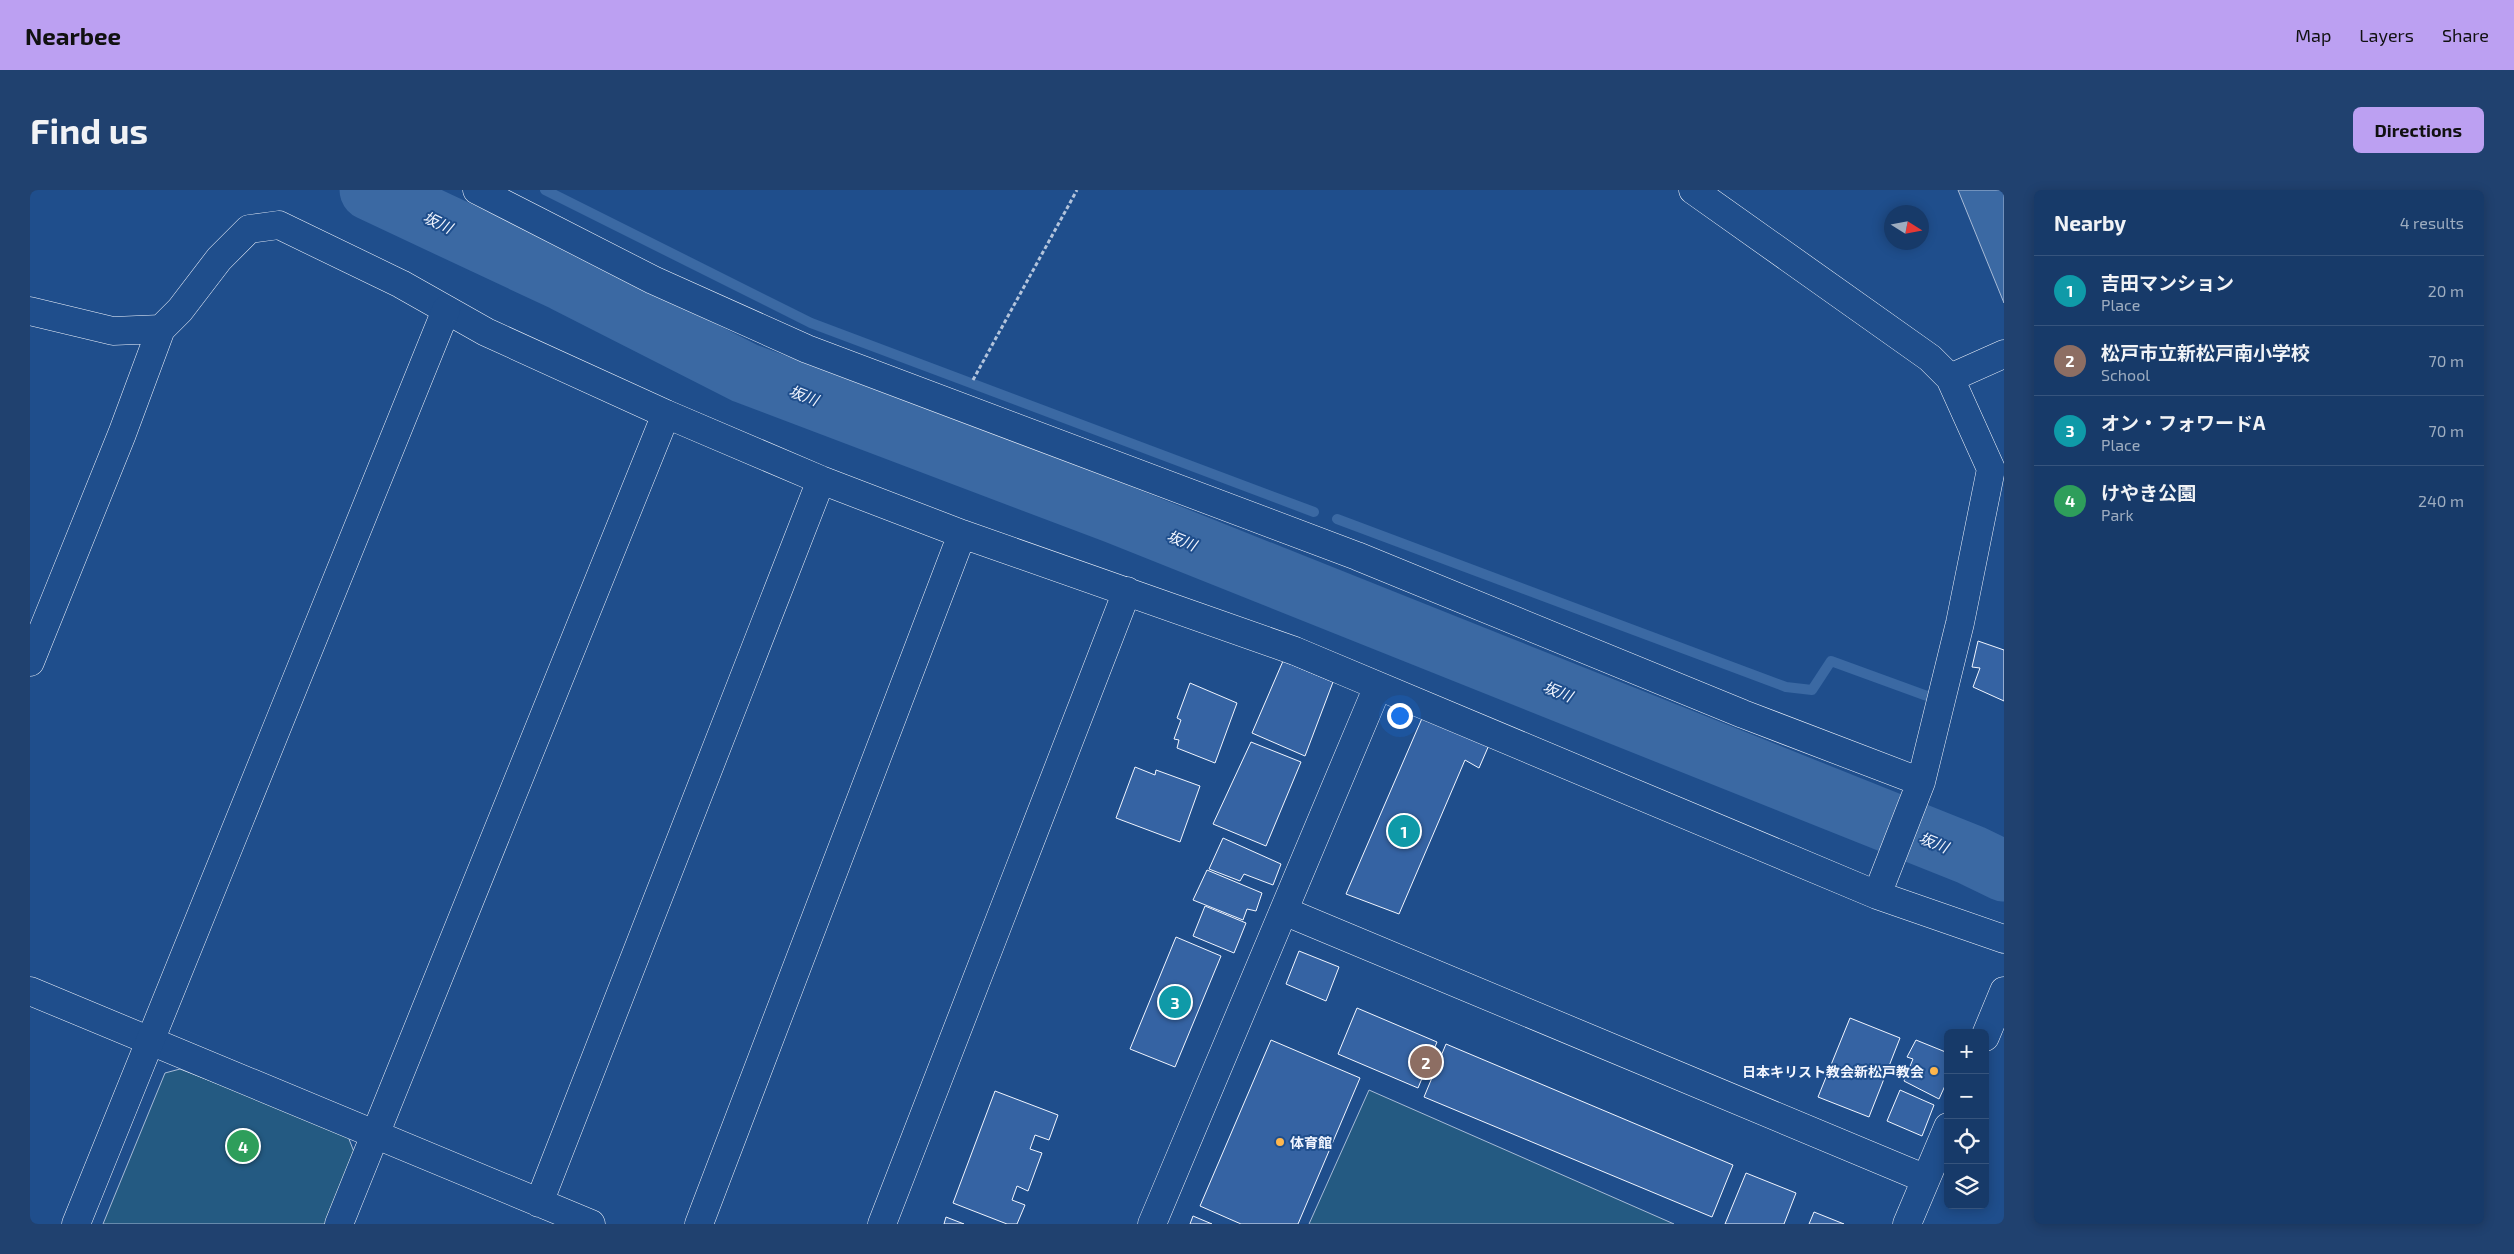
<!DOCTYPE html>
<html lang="en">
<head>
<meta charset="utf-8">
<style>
  body { margin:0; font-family:"Exo 2","Noto Sans JP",sans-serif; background:#20416f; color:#f1f3f6 }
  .controls { position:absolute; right:15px; bottom:15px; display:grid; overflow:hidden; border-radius:8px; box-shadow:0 2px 12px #0003 }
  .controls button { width:45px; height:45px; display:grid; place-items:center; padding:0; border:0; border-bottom:1px solid #36547d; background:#173a69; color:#f1f3f6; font:25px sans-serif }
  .compass { position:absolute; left:1854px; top:15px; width:45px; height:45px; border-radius:50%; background:#173a69; box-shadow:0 2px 12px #0003; rotate:101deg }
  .you { position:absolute; left:1369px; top:525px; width:18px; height:18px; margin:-12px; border:4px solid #fff; border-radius:50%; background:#1a73e8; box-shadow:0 0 0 8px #1a73e833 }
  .badge { display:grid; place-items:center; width:32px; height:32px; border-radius:50%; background:#bca0f2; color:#fff; font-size:16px; font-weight:700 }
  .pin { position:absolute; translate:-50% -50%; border:2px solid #fff; box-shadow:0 1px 5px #0006 }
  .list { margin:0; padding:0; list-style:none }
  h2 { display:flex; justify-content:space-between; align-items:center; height:65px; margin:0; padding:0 20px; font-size:21px }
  h2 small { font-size:16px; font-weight:400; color:#9eadc0 }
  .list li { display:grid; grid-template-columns:32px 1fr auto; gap:15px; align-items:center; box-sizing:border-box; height:70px; padding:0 20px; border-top:1px solid #36547d }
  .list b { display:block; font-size:19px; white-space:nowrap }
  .list p { margin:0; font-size:16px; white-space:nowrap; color:#9eadc0 }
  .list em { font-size:16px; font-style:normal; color:#9eadc0 }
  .icon { flex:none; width:28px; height:28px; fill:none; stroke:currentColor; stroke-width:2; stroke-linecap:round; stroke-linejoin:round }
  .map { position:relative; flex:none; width:1974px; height:1034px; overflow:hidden; border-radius:8px }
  header { display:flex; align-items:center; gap:30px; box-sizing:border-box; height:70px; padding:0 25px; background:#bca0f2; color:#111 }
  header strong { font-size:24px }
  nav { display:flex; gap:28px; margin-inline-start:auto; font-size:18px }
  .intro { display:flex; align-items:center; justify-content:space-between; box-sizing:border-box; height:120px; padding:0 30px }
  h1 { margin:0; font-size:35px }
  .button { padding:12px 22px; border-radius:8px; background:#bca0f2; color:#111; font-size:18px; font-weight:700 }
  main { display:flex; gap:30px; padding:0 30px }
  aside { flex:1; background:#173a69; border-radius:8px; box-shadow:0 2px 12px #0003 }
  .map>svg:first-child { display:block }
  .green { fill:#245a82; stroke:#a8bbd7 }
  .water { fill:#3b69a3; stroke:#a8bbd7 }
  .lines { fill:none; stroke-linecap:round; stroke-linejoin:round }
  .stream { stroke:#3b69a3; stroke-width:10 }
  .river { stroke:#3b69a3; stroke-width:61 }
  .building { fill:#3563a3; stroke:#f2f6ff }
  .street-casing { stroke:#f2f6ff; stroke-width:29 }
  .secondary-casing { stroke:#f2f6ff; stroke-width:29 }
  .path { stroke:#b3c4dc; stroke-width:3; stroke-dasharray:4 2.5; stroke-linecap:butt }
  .street { stroke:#1f4e8c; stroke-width:28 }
  .secondary { stroke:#1f4e8c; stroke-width:28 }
  .poi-dot { fill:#ffb74d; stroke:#1f4e8c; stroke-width:2 }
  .labels { text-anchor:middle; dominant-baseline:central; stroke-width:4; stroke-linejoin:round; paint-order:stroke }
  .poi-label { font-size:14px; font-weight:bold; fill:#f2f6ff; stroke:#1f4e8c; text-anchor:end }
  .water-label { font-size:15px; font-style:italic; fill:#f2f6ff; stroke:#1f4e8c }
</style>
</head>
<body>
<header>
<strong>Nearbee</strong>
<nav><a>Map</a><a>Layers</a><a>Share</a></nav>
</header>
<div class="intro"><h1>Find us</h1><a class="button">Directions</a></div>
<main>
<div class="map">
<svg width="1974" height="1034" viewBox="0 0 1974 1034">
  <rect width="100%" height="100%" fill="#1f4e8c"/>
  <path class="green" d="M150,879L317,944L326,967L299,1034H73L135,883Z
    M1339,900L1644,1034H1279Z"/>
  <path class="water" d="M1928,0H1974V113Z"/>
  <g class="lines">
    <path class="stream" d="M515,0L781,133L1284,322
      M1307,329L1756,497L1782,500L1801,471L1897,506"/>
    <path class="river" d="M340,0L534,91L715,183L1085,323L1941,665L1974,681"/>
  </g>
  <path class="building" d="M1948,451L1974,460V511L1943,497L1950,478L1942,477Z
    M1253,471L1303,492L1275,566L1222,543Z
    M1160,493L1207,513L1185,573L1147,558L1149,550L1144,549L1151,530L1147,528Z
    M1393,526L1459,555L1449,578L1435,570L1369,724L1316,704Z
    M1221,552L1271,572L1236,656L1183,634Z
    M1105,577L1125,585L1126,580L1170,596L1150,652L1086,628Z
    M1193,648L1251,674L1243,695L1214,684L1210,691L1179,679Z
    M1177,680L1232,703L1226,721L1217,719L1213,730L1163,710Z
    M1175,716L1216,733L1204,763L1163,746Z
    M1146,747L1191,766L1145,877L1100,859Z
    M1269,761L1309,777L1296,811L1256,794Z
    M1327,818L1407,852L1388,898L1308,864Z
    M1820,828L1870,848L1839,927L1788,907Z
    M1241,850L1330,888L1268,1034H1211L1170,1016Z
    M1886,850L1918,863V889L1909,909L1874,891L1883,869L1877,867Z
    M1416,854L1703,975L1682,1027L1394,907Z
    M1870,900L1904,915L1892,946L1857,931Z
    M965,901L1028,925L1019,950L1005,945L1000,959L1012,963L998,1001L987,996L982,1010L995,1015L987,1034H977L923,1013Z
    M1716,983L1766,1003L1754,1034H1695Z
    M1784,1022L1814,1034H1779Z
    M1163,1026L1182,1034H1160Z
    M916,1027L934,1034H914Z"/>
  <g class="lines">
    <defs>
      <path id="street" d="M447,0L623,90L777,159L1327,366L1713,524L1891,592
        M1663,0L1900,168L1920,188L1961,279L1930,433L1891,592L1847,705
        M0,121L83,141L131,139L150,120L189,69L219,39L249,35L371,94L456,142L636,224L791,290L932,344L1265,461L1847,705L1974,749
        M1920,188L1974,164
        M0,472L92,244L131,139
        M1254,721L1896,989
        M0,801L561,1034
        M1955,847L1974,801
        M509,1013L791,290
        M309,1034L636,224
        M669,1034L932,344
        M852,1034L1097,401
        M1122,1034L1348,496
        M1877,1034L1918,937"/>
      <path id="secondary" d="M46,1034L416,120"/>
    </defs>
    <use href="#street" class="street-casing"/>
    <use href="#secondary" class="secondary-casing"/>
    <path class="path" d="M943,190L1047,0"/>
    <use href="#street" class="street"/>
    <use href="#secondary" class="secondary"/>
  </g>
  <g class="poi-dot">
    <circle cx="1904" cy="881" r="5"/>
    <circle cx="1250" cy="952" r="5"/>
  </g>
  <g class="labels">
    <g class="poi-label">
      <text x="1894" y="881">日本キリスト教会新松戸教会</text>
      <text x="1260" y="952" text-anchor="start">体育館</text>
    </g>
    <g class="water-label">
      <text transform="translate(408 32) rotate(25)">坂川</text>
      <text transform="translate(774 205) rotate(21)">坂川</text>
      <text transform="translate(1152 350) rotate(22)">坂川</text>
      <text transform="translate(1528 501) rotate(22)">坂川</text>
      <text transform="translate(1904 652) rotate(22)">坂川</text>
    </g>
  </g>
</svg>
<div class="controls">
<button>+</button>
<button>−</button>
<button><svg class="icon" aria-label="locate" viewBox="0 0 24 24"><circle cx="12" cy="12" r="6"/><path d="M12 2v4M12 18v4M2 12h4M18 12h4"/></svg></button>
<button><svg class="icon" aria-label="layers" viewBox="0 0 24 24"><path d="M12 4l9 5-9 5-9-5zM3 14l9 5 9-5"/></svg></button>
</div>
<svg class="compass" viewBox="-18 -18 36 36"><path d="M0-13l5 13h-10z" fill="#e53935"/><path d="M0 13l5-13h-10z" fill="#9eadc0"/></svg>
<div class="you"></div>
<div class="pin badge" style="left:1374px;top:641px;background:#0f9aa8">1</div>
<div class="pin badge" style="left:1396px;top:872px;background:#8d6e63">2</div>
<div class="pin badge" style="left:1145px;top:812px;background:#0f9aa8">3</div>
<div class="pin badge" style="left:213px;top:956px;background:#2e9e5b">4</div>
</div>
<aside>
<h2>Nearby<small>4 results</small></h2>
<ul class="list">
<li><span class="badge" style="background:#0f9aa8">1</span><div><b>吉田マンション</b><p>Place</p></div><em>20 m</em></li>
<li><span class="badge" style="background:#8d6e63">2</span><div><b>松戸市立新松戸南小学校</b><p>School</p></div><em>70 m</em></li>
<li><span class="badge" style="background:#0f9aa8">3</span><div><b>オン・フォワードA</b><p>Place</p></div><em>70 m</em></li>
<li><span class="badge" style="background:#2e9e5b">4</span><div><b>けやき公園</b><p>Park</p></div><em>240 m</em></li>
</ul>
</aside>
</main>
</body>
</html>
